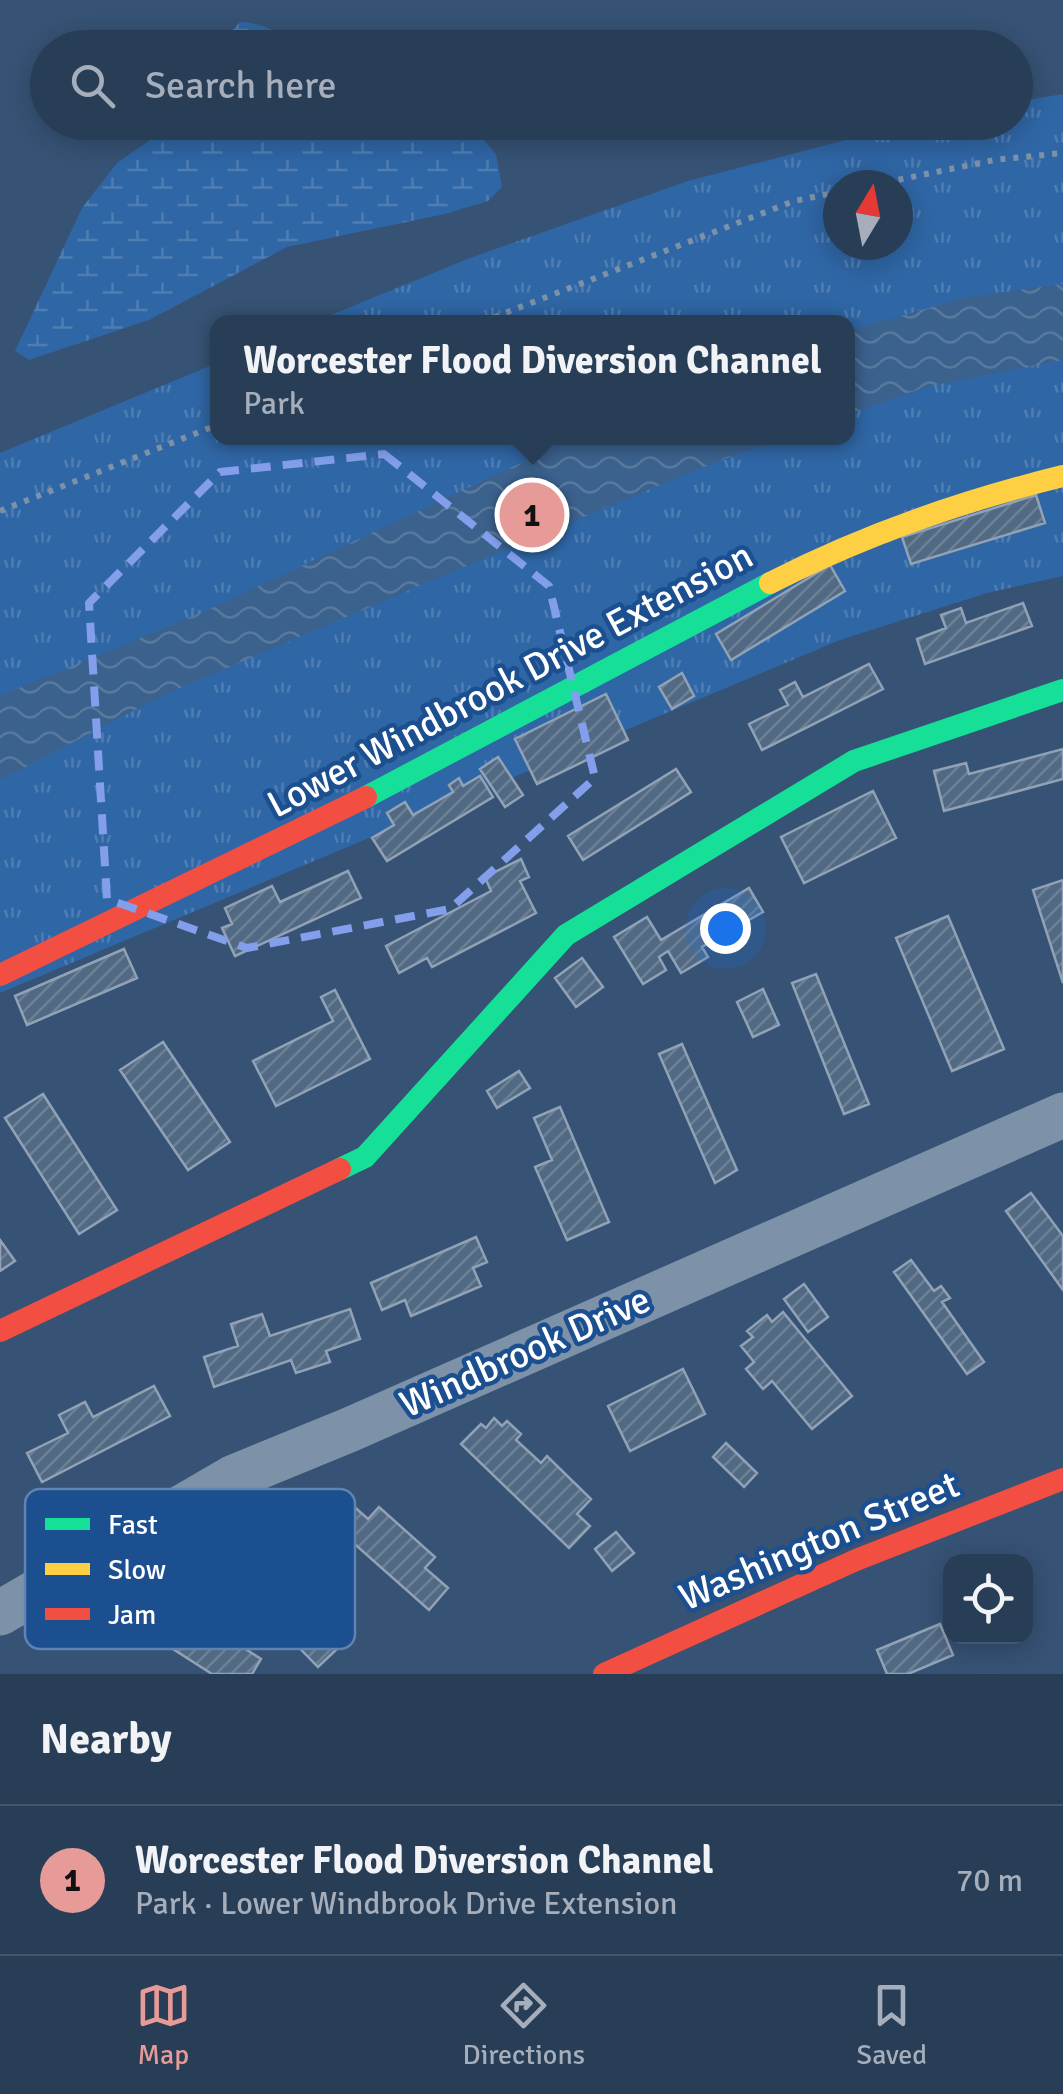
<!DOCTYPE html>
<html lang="en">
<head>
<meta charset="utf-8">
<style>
  body { margin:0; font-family:Signika,sans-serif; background:#344961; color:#f1f3f6 }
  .controls { position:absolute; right:30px; bottom:30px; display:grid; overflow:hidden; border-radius:20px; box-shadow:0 5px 25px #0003 }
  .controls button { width:90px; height:90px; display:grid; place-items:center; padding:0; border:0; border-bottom:2px solid #44576d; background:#283e57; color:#f1f3f6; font:50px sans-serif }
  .compass { position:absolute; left:823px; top:170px; width:90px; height:90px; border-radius:50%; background:#283e57; box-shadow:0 5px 25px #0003; rotate:10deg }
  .you { position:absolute; left:725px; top:928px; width:35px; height:35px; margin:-25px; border:8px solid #fff; border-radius:50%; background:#1a73e8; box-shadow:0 0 0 15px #1a73e833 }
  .badge { display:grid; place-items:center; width:65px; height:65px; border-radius:50%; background:#e69b98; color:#111; font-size:32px; font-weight:700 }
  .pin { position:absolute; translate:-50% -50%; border:5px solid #fff; box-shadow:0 2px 10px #0006 }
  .popup { position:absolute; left:210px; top:315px; width:645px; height:130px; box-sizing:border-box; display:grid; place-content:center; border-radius:20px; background:#283e57; filter:drop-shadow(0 2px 8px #0005); font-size:32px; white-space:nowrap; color:#a5aeba }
  .popup b { font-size:38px; color:#f1f3f6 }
  .popup::after { content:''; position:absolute; left:50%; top:100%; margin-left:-20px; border:20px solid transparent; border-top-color:#283e57 }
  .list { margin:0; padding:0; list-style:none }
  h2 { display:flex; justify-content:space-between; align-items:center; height:130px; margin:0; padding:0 40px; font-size:42px }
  h2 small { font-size:32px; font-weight:400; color:#a5aeba }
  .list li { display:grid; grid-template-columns:65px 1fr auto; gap:30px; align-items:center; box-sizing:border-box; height:150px; padding:0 40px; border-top:2px solid #44576d }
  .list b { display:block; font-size:38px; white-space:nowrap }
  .list p { margin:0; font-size:32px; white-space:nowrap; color:#a5aeba }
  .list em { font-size:32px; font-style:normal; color:#a5aeba }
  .icon { flex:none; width:55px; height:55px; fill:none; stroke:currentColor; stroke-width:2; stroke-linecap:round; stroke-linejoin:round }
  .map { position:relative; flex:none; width:1063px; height:1674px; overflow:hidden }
  .search { position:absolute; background:#283e57; box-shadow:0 5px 25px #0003; left:30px; right:30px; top:30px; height:110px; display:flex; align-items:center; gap:25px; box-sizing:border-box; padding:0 35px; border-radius:55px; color:#a5aeba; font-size:38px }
  .sheet { height:280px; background:#283e57 }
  nav { display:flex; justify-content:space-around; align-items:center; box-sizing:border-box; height:140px; border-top:2px solid #44576d; background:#283e57; font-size:28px; color:#a5aeba }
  nav a { display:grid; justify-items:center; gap:5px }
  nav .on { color:#e69b98 }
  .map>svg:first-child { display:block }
  .grass { fill:url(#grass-tufts); fill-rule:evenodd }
  .wetland { fill:url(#wetland-marsh) }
  .water { fill:url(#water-waves) }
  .building { fill:url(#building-hatch); stroke:#92a2b6; stroke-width:2.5 }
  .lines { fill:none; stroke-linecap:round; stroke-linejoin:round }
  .path { stroke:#7d92a8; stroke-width:6; stroke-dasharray:5 8; stroke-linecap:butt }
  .street { stroke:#7d92a8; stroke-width:45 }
  .fast { stroke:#16e098; stroke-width:22 }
  .slow { stroke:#ffcf43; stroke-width:22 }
  .jam { stroke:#f24e42; stroke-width:22 }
  .marked { fill:none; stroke:#839eea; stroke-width:8; stroke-dasharray:20 12; stroke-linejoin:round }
  .labels { text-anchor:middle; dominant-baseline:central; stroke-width:9; stroke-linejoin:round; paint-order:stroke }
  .street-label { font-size:38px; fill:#fff; stroke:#1b4f8f }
  .key { fill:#1b4f8f; stroke:#5f84b1; stroke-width:2.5 }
  .key-label { font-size:28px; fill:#fff }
</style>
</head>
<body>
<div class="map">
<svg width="1063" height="1674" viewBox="0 0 1063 1674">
  <defs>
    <pattern id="grass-tufts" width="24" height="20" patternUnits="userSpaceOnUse" patternTransform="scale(2.5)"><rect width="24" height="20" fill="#2f66a5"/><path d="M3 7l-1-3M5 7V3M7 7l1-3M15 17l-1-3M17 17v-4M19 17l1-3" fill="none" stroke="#4e7db2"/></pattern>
    <pattern id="wetland-marsh" width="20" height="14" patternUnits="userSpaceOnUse" patternTransform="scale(2.5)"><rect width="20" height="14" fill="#2f66a5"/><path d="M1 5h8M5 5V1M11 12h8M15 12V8" fill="none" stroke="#4e7db2"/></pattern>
    <pattern id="water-waves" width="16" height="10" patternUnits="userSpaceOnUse" patternTransform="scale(2.5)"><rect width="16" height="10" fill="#3b618d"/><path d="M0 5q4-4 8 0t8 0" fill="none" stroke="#58799e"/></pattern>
    <pattern id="building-hatch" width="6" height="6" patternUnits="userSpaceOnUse" patternTransform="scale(2.5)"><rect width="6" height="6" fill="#526984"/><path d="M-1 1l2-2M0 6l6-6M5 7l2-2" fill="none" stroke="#6c8096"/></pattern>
  </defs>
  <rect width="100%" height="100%" fill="#365274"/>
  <path class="grass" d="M1063,94V576L987,593L840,640L0,993V453L217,363V438H847V322H314L470,258L688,181L912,123L1016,122V102ZM838,185H898V245H838Z"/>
  <path class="wetland" d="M240,22C260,23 279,30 291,47H217Z
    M176,122L424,123L481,137L496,154L502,187L488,201L445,214L287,247L149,320L29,360L15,351L82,208L117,163Z"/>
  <path class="water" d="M1063,284V360L925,387L847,415V331L968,297Z
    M574,438H784L718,461L475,562L168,693L0,780V696L210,609Z"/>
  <path class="building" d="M1036,495L1045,523L911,564L902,537Z
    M830,565L845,591L731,660L716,634Z
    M1023,603L1032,626L925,664L917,639L946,628L941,615L961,608L966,623Z
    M869,664L883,689L762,750L749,724L788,705L780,690L795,682L803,697Z
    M682,673L694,696L672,709L659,687Z
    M606,694L628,740L537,784L515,739Z
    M1063,749V779L944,811L934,771L966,763L969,774Z
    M498,757L523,795L505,807L480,769Z
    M676,769L691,792L583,860L568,836Z
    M480,776L493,797L387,861L372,838L394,825L387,813L405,802L413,815L453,792L449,785L459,778L463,786Z
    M873,791L896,838L804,883L781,837Z
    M521,859L529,877L520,881L536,913L432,967L427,958L399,973L386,946L491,891L485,877Z
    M348,871L361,898L235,956L222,928L232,924L225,908L272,886L280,902Z
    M1063,880V983L1033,890Z
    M749,888L763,912L702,947L708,957L681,973L668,951L659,957L666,970L643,984L614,937L647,917L661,940Z
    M948,916L1004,1049L952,1071L896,938Z
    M124,949L137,978L27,1025L15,996Z
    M582,958L603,987L576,1007L555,978Z
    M816,974L869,1104L844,1114L792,983Z
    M763,989L779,1025L753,1037L737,1002Z
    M335,990L370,1059L276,1106L253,1061L333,1021L321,997Z
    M163,1042L230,1142L188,1170L120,1070Z
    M682,1044L737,1170L715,1183L659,1054Z
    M519,1071L530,1088L497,1108L487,1091Z
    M43,1094L117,1210L79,1234L5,1118Z
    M560,1107L609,1222L567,1240L535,1167L552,1160L534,1118Z
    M1031,1193L1063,1236V1290L1006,1211Z
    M476,1237L487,1262L473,1268L481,1286L411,1316L405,1300L382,1310L371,1283Z
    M0,1240L15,1261L0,1271Z
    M911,1260L934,1291L941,1286L950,1298L942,1302L984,1362L967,1374L894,1272Z
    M804,1284L828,1317L808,1332L784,1299Z
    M350,1309L360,1339L326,1351L330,1362L296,1373L291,1360L214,1387L204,1357L238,1346L231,1324L262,1314L270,1336Z
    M783,1312L852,1396L812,1429L772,1381L763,1389L746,1369L754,1362L741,1346L753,1337L747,1331L767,1315L772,1322Z
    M683,1369L705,1414L630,1451L608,1406Z
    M154,1386L170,1416L42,1482L27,1453L68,1433L59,1415L85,1402L93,1417Z
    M494,1418L502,1426L507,1421L521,1434L516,1440L541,1463L547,1456L591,1499L577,1514L590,1526L569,1548L461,1444L481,1424L486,1428Z
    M726,1443L757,1473L744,1487L713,1457Z
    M341,1495L368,1519L379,1507L435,1557L425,1568L448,1588L429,1610L323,1516Z
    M616,1532L634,1553L612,1571L595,1549Z
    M256,1566L337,1649L318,1667L237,1584Z
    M186,1604L204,1615L194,1629L224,1648L230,1639L261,1659L252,1674H212L145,1631L161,1605L178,1617Z
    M940,1624L953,1655L908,1674H887L877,1650Z"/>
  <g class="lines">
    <path class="path" d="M873,185L994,160L1063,153
      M482,322L794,201L838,192
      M0,511L217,425"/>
    <path class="street" d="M0,1613L234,1477L349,1430L1063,1115"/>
    <path class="fast" d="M366,797L770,583
      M340,1169L365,1157L566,935L854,761L1063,690"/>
    <path class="slow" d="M770,583C864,535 961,501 1063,476"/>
    <path class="jam" d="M0,975L366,797
      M0,1331L340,1169
      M604,1674L856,1560L1063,1479"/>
  </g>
  <path class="marked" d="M384,454L549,586L595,778L450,909L247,948L107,899L89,603L220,472Z"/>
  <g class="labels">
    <g class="street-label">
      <text transform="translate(510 680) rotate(-28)">Lower Windbrook Drive Extension</text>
      <text transform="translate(525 1352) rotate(-24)">Windbrook Drive</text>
      <text transform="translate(819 1541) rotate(-23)">Washington Street</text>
    </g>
  </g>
  <rect x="25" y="1489" width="330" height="160" rx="15" class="key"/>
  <rect x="45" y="1518" width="45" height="12" fill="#16e098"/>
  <rect x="45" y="1563" width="45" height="12" fill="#ffcf43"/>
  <rect x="45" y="1608" width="45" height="12" fill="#f24e42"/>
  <g class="key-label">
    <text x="108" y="1534">Fast</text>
    <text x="108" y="1579">Slow</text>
    <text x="108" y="1624">Jam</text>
  </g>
</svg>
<div class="controls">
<button><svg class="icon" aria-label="locate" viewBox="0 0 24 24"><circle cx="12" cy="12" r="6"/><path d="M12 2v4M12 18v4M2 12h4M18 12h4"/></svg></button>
</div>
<svg class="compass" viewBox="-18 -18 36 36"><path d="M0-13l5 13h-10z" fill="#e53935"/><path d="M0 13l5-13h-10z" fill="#a5aeba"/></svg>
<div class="you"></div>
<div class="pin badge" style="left:532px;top:515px">1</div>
<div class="popup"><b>Worcester Flood Diversion Channel</b>Park</div>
<div class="search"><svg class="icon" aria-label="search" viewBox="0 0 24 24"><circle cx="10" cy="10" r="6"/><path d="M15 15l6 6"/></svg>Search here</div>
</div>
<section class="sheet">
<h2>Nearby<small></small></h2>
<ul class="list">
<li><span class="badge">1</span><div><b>Worcester Flood Diversion Channel</b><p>Park · Lower Windbrook Drive Extension</p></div><em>70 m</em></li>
</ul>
</section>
<nav>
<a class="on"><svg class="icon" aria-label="map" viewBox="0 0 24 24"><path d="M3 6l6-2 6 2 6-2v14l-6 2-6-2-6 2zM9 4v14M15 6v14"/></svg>Map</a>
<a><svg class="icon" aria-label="directions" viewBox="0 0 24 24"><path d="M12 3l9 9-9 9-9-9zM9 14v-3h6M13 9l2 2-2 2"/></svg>Directions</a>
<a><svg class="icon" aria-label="saved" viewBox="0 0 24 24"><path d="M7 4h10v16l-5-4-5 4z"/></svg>Saved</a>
</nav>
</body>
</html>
